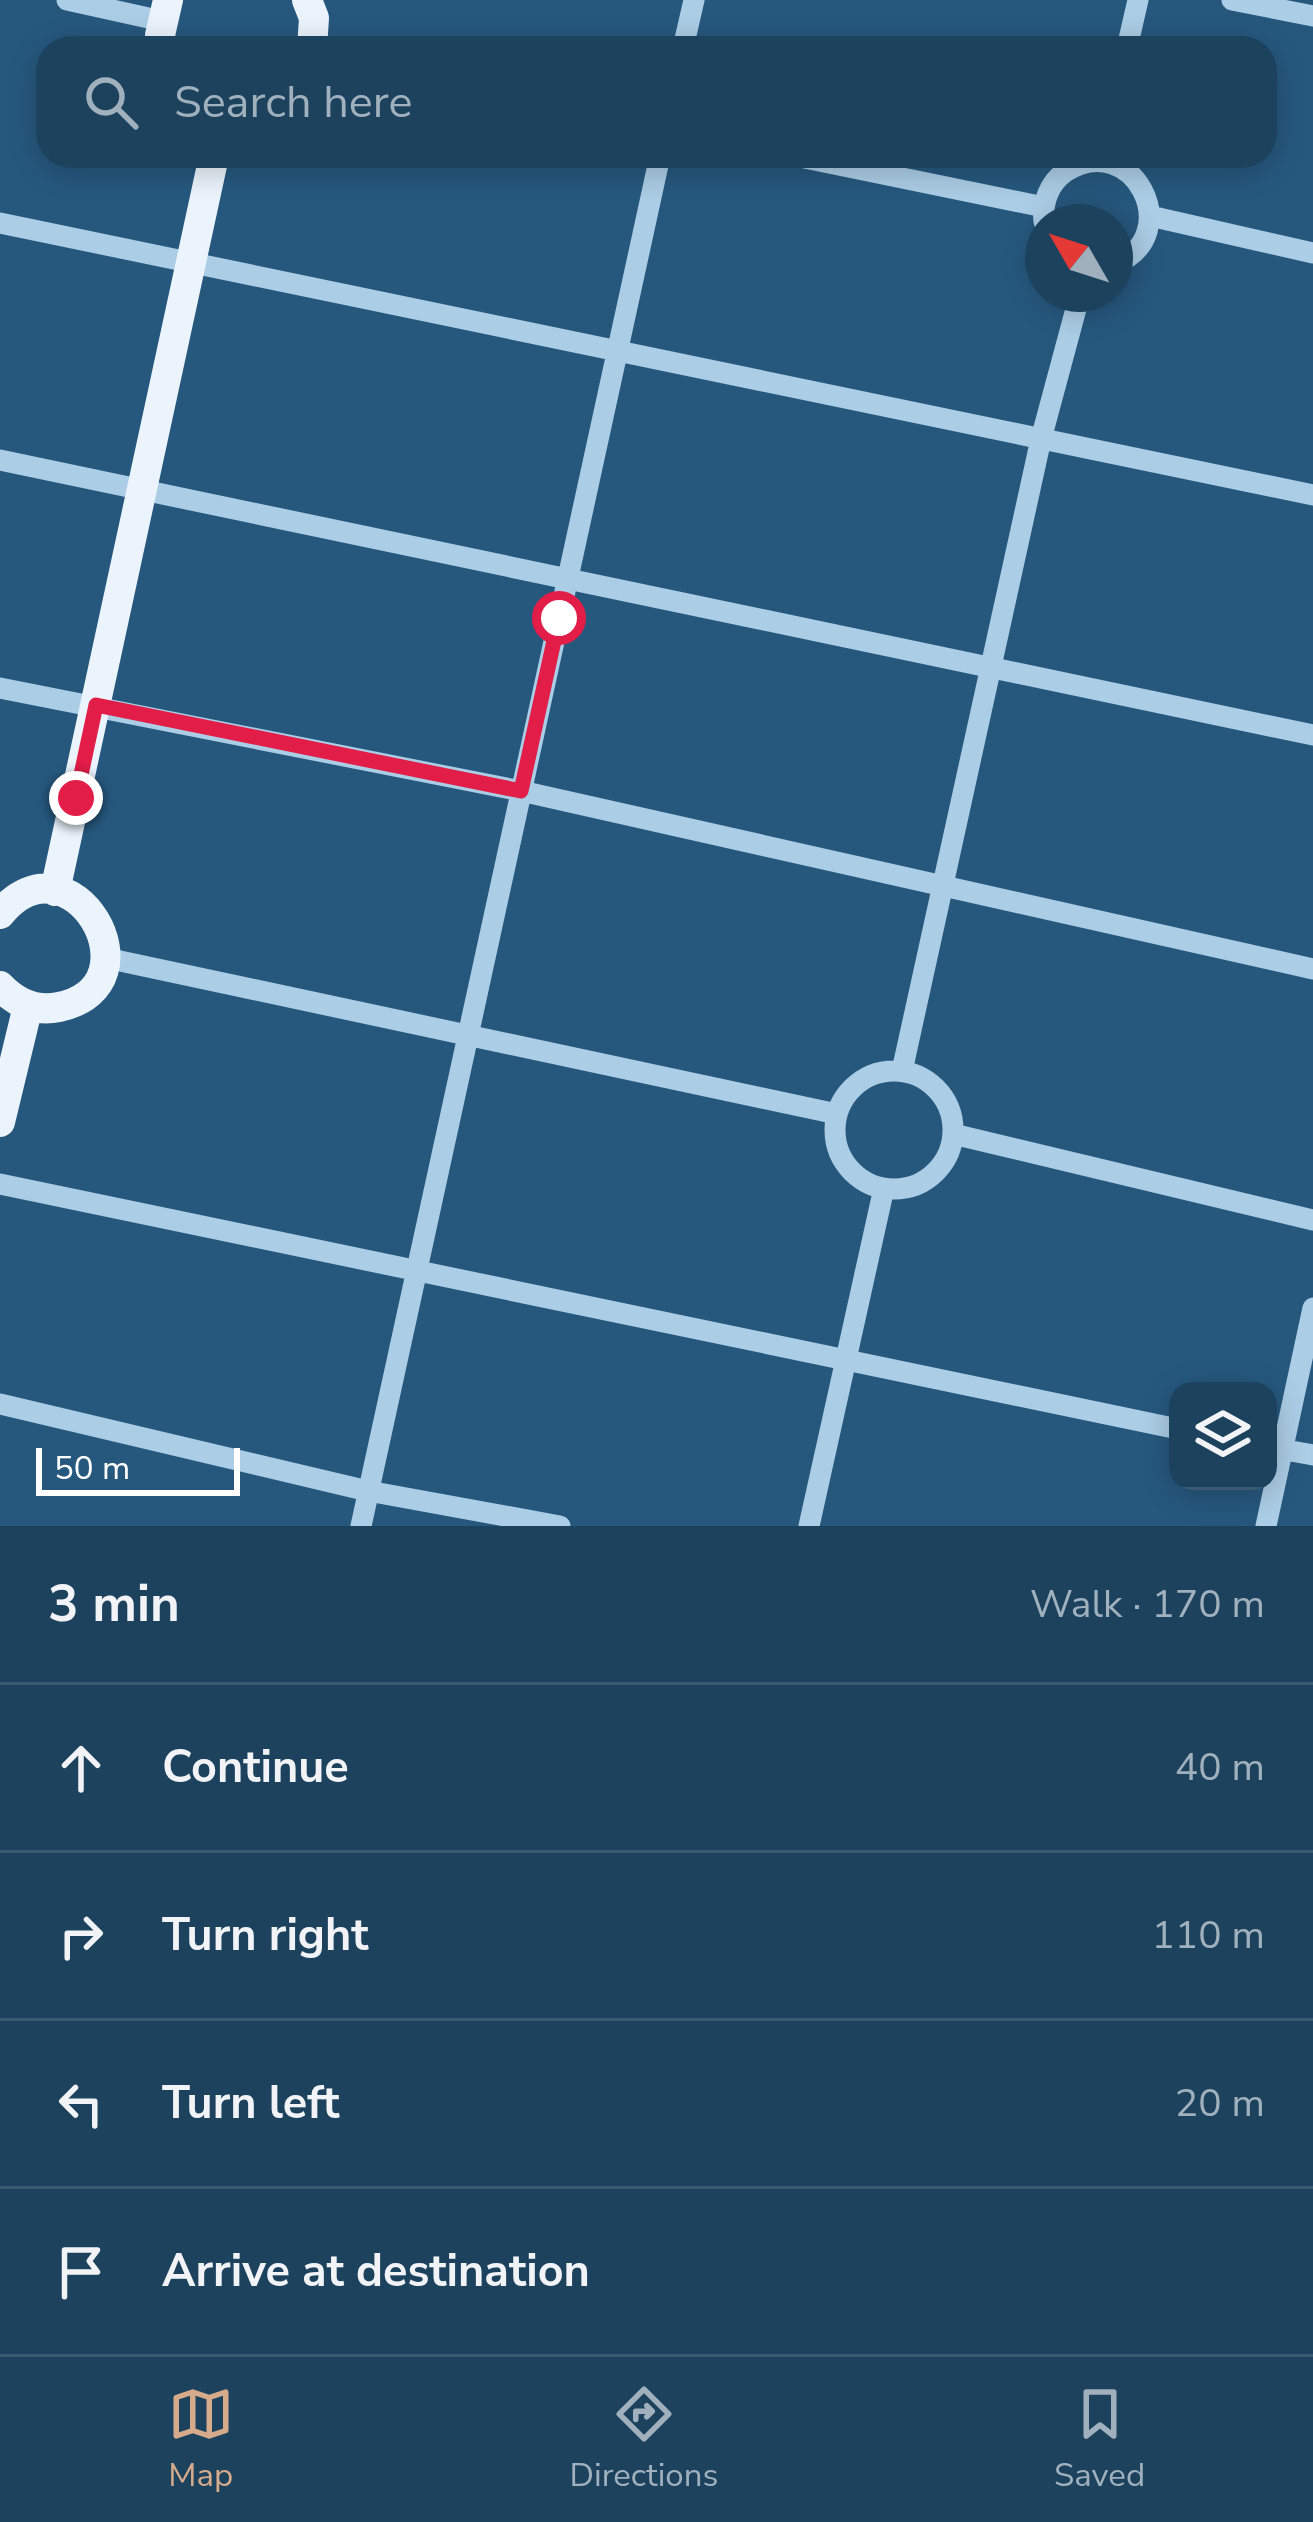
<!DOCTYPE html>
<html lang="en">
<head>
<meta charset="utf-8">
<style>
  body { margin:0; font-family:"Nunito Sans",sans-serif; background:#254964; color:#f1f3f6 }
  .controls { position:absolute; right:36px; bottom:36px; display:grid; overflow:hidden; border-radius:24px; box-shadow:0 6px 30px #0003 }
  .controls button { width:108px; height:108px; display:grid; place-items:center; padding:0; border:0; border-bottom:3px solid #3a5b73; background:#1c425e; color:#f1f3f6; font:60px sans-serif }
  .compass { position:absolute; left:1025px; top:204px; width:108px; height:108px; border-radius:50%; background:#1c425e; box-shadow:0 6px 30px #0003; rotate:309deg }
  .scale { position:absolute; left:36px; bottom:30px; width:204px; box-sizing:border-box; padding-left:12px; border:6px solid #fff; border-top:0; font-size:33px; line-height:42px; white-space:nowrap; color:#fff; -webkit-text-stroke:9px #26587e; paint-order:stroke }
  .stop { position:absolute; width:36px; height:36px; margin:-27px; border:9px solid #e11d48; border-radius:50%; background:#fff }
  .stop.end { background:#e11d48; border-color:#fff; box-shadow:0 3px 12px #0008 }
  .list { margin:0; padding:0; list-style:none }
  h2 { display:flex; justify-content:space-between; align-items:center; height:156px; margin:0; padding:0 48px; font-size:51px }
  h2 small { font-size:39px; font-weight:400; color:#a0b0bc }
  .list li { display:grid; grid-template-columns:78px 1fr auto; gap:36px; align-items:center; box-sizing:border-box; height:168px; padding:0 48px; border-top:3px solid #3a5b73 }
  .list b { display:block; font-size:45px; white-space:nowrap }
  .list em { font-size:39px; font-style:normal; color:#a0b0bc }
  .icon { flex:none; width:66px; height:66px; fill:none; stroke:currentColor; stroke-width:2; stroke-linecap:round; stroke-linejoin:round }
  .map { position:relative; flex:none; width:1313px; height:1526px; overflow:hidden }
  .search { position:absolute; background:#1c425e; box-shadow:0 6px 30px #0003; left:36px; right:36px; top:36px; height:132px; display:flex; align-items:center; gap:30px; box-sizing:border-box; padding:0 42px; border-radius:36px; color:#a0b0bc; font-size:45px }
  .sheet { height:828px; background:#1c425e }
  nav { display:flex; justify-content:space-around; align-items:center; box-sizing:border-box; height:168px; border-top:3px solid #3a5b73; background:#1c425e; font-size:33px; color:#a0b0bc }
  nav a { display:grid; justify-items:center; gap:6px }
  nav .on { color:#d6ab8b }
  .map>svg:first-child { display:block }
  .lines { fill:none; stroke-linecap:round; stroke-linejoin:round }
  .minor { stroke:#abcde5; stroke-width:21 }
  .major { stroke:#ebf4fd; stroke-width:30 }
  .route { stroke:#e11d48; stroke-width:15 }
</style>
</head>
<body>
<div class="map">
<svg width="1313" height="1526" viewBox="0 0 1313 1526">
  <rect width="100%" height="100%" fill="#26587e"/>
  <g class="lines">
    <path class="minor" d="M67,0L162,21
      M1232,0L1313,16
      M683,48L694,0
      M1127,48L1138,0
      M795,156L1044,207
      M1150,216L1313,253
      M1044,222C1042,203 1049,183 1065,172C1133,128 1187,235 1115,264
      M0,223L1313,495
      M0,460L1313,735
      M0,688L521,791L1313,969
      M106,958L837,1114
      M835 1130a59 59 0 1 1 118 0a59 59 0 1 1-118 0Z
      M902,1071L1041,439L1080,294
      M953,1134L1313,1220
      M0,1184L1178,1429
      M0,1404L368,1491L560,1526
      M1269,1447L1313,1455
      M361,1526L660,156
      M809,1526L884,1188
      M1266,1526L1313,1308"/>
    <path class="major" d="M307,0L314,18L312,48
      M163,48L160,35L168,0
      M55,891L214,156
      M0,914C70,828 163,985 59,1007C35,1012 16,1003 0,986
      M0,1122L28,1006"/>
  </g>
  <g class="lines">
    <path class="route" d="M76,798L96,705L521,791L559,618"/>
  </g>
</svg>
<div class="controls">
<button><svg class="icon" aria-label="layers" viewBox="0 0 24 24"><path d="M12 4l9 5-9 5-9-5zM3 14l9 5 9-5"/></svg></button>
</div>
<svg class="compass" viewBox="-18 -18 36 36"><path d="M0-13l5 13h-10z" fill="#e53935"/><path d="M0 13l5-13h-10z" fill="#a0b0bc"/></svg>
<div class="scale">50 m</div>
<div class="stop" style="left:559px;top:618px"></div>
<div class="stop end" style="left:76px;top:798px"></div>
<div class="search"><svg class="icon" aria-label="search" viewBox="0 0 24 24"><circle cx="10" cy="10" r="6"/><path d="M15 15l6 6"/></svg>Search here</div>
</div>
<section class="sheet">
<h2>3 min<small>Walk · 170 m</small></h2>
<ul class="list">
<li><svg class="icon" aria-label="ahead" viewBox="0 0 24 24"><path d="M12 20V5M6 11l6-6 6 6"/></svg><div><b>Continue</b></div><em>40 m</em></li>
<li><svg class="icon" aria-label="right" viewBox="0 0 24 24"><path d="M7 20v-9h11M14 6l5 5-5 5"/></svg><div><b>Turn right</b></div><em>110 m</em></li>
<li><svg class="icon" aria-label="left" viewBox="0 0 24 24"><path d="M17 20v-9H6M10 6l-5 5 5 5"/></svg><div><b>Turn left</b></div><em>20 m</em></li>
<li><svg class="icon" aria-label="arrive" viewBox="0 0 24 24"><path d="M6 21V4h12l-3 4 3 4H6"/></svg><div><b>Arrive at destination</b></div></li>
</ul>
</section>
<nav>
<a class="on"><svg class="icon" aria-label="map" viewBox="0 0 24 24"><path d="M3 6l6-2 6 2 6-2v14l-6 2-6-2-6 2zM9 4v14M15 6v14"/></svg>Map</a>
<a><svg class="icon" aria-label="directions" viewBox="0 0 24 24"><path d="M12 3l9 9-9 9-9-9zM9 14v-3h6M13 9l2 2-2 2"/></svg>Directions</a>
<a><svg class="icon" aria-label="saved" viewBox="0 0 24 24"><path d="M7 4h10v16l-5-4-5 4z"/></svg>Saved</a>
</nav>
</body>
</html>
